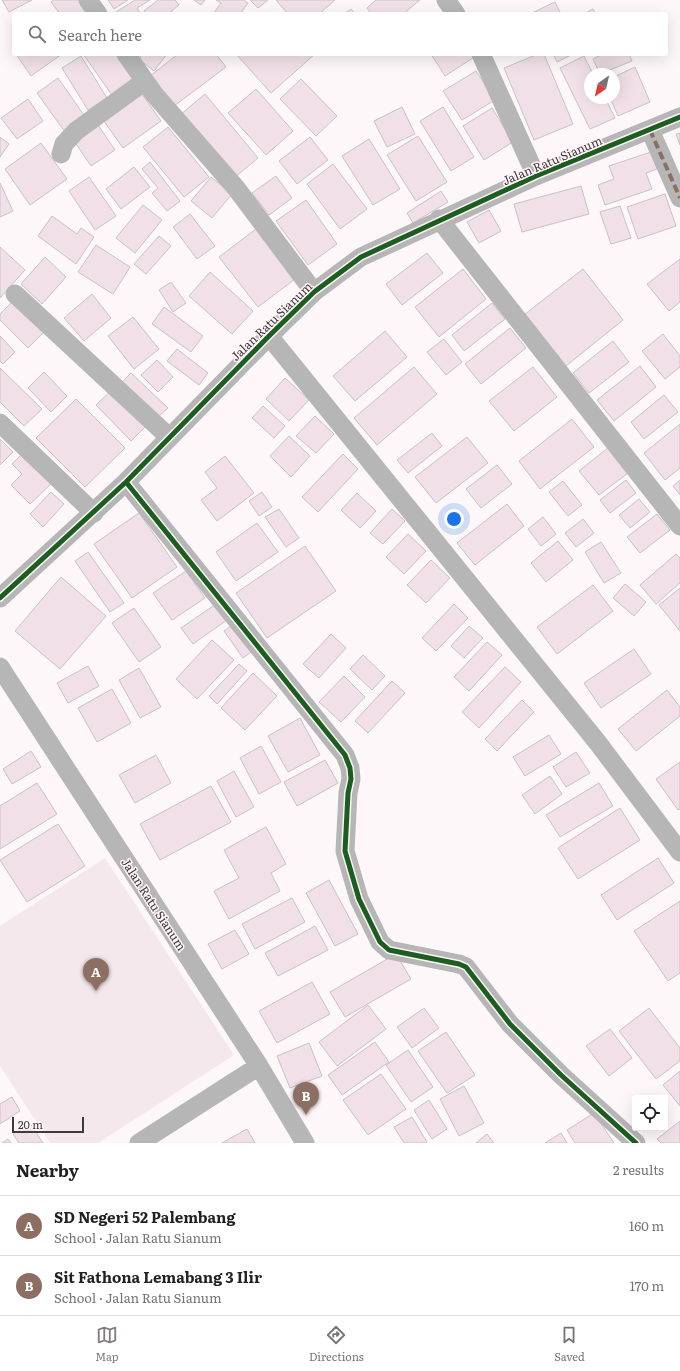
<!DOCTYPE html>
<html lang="en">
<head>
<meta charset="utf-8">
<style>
  body { margin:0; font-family:Literata,serif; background:#f2f2f2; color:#202124 }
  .controls { position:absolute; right:12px; bottom:12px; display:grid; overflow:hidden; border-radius:4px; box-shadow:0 4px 16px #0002 }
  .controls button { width:36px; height:36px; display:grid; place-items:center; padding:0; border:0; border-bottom:1px solid #e0e0e0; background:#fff; color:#202124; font:20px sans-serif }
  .compass { position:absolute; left:584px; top:68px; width:36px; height:36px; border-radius:50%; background:#fff; box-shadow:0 4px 16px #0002; rotate:214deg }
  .scale { position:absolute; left:12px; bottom:10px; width:72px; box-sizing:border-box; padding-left:4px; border:2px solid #3f3a3c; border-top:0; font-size:11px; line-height:14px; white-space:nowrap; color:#3f3a3c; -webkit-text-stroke:3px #fff5f9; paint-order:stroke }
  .you { position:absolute; left:454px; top:519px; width:14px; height:14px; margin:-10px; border:3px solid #fff; border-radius:50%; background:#1a73e8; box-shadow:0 0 0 6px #1a73e833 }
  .badge { display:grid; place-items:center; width:26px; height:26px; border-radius:50%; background:#827c7e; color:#fff; font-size:13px; font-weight:700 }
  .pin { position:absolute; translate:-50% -33px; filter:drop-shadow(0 1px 2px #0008) }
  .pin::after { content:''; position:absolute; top:21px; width:14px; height:12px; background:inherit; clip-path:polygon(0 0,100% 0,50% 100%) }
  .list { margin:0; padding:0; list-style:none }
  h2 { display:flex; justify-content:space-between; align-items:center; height:52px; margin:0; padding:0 16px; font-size:17px }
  h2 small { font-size:13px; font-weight:400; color:#757577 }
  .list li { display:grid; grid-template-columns:26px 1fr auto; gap:12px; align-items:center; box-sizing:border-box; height:60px; padding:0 16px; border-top:1px solid #e0e0e0 }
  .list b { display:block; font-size:15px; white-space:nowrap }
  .list p { margin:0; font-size:13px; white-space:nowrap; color:#757577 }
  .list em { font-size:13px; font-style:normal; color:#757577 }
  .icon { flex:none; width:22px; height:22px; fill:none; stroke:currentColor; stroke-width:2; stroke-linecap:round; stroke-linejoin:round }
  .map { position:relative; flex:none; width:680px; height:1143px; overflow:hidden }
  .search { position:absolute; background:#fff; box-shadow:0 4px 16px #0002; left:12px; right:12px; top:12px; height:44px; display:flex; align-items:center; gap:10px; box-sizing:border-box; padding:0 14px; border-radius:4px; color:#757577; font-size:15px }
  .sheet { height:172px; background:#fff }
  nav { display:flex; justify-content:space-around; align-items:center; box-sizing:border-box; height:56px; border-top:1px solid #e0e0e0; background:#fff; font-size:11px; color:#757577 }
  nav a { display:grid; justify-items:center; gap:2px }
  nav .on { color:#827c7e }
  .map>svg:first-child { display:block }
  .built { fill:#f5e8ed }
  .building { fill:#f1e0e8; stroke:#c7c3c5 }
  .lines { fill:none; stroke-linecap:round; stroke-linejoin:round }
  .minor { stroke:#b7b6b6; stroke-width:19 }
  .quiet { stroke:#8d6e63; stroke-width:4; stroke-dasharray:8 4; stroke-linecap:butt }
  .cycleway-casing { stroke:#fff5f9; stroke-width:8 }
  .cycleway { stroke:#1b5e20; stroke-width:5 }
  .labels { text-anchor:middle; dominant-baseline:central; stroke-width:3; stroke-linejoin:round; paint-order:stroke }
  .street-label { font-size:12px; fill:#3f3a3c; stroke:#fff5f9 }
</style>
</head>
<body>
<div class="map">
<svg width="680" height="1143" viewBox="0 0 680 1143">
  <rect width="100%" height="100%" fill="#fdf7fa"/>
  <path class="built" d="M105,858L234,1055L98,1143H50L0,1066V926Z"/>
  <path class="building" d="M2,0H32L9,12Z
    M54,0H79L89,14H60L51,2Z
    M108,0H128L114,9Z
    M135,0H150L137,8L141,14H113Z
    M158,0H175L179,5L168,14H146L144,11Z
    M194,0H205L201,5Z
    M216,0H244L248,3L240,14H213L221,3Z
    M250,0H268L258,8Z
    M276,0H335L319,14H288Z
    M376,0H420L403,14H372L367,8Z
    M555,2L561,14H532V13Z
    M351,9L355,14H344Z
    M593,9L596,14H584Z
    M16,54H62L31,76Z
    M83,54H118L135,78L112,95Z
    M142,54H167L154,71L139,59Z
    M178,54H216L226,67L174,106L150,76Z
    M236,54H315L271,93Z
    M431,54H475L476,56L445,76Z
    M538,54H544L573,124L534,140L504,68Z
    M553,54H573L557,62Z
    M603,54H629L632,61L600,74L593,59Z
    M81,56L107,98L88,110L62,68Z
    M584,56L593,74H590V98H605L615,118L590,129L560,68Z
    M635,67L650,102L618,116L610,98H614V77Z
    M476,71L495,100L462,120L443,91Z
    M58,78L86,118L65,132L37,93Z
    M301,79L337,116L316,136L280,99Z
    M256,89L293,131L266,155L228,113Z
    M139,90L161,121L123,148L101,117Z
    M205,94L258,158L234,178L180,115Z
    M28,99L43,121L17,139L1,118Z
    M402,107L415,134L387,147L374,121Z
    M443,107L474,157L451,171L420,121Z
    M492,108L513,142L484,160L463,126Z
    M98,125L115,150L91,166L74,141Z
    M168,127L209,177L184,197L143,147Z
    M680,133V145L676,134Z
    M418,136L447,182L416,201L387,155Z
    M0,137L9,144L0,157Z
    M310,137L328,160L297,184L279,161Z
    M369,139L400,189L373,205L342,156Z
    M41,143L67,179L30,205L5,169Z
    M651,152L657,169L646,173L652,189L605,205L598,185L614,179L609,166Z
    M150,162L180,201L167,211L152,193L158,188L142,169Z
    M333,164L367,209L340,229L307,184Z
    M134,167L150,187L121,209L106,189Z
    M276,176L292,198L269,215L252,193Z
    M89,177L116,216L95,230L69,191Z
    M211,177L232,194L212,218L191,201Z
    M0,183L13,211L0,217Z
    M581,186L589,214L522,232L514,204Z
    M441,191L448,202L413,223L407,213Z
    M665,194L676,226L638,239L627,207Z
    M306,200L337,244L308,265L276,221Z
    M143,205L162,220L135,253L116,238Z
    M620,206L631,238L611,244L600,212Z
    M489,210L501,231L479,243L467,222Z
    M190,214L215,246L197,259L173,227Z
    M52,216L77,234L81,228L94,237L76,264L38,236Z
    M256,229L295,279L258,307L219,257Z
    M159,236L171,246L146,274L134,264Z
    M96,245L130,267L113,294L78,272Z
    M0,247L25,270L0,298Z
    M427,253L443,273L402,305L386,284Z
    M45,257L66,277L42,304L21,284Z
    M680,259V302L669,311L647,284Z
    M463,269L486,299L439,337L415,307Z
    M583,269L623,320L566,366L525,314Z
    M210,272L253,311L232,334L189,296Z
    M171,282L186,303L173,312L159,290Z
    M92,294L111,318L84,341L64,318Z
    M15,299L46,330L28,348L0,320V314Z
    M492,303L505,319L464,351L452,335Z
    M164,307L203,336L191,352L152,324Z
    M133,317L159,349L134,369L108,336Z
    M510,328L526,348L481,384L465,364Z
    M385,331L407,357L355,401L333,376Z
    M663,334L680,356V367L665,379L642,351Z
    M0,336L15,352L3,364L0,361Z
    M444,339L462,362L446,375L427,352Z
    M613,341L629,362L589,393L573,373Z
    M177,349L208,373L199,385L167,361Z
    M157,360L173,377L158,392L141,375Z
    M640,366L656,387L614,421L597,400Z
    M414,367L437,394L377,445L354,418Z
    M533,367L557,397L514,431L489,401Z
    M0,368L42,409L24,426L0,402Z
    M44,372L67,396L51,412L28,388Z
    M131,373L168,408L158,417L122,382Z
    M285,378L309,400L289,421L266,399Z
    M113,389L148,424L131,441L96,405Z
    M664,395L678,412L644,439L631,422Z
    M76,399L125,448L85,487L36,438Z
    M263,406L285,426L274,438L252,418Z
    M315,416L334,434L316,453L296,436Z
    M572,419L594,447L540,489L519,461Z
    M680,424V468L665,480L644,453Z
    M432,433L442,446L408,473L397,460Z
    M289,436L310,456L291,477L270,456Z
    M467,437L488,463L436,503L415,477Z
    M0,439L13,452L0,465Z
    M609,447L628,473L599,495L579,471Z
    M23,453L52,483L30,504L11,485L22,474L12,464Z
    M343,454L358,469L318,512L302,497Z
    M225,456L254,493L217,521L201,500L217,488L205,472Z
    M497,465L512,484L481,508L466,489Z
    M626,480L636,493L610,513L600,500Z
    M680,480V495L673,486Z
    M563,481L582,505L568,516L549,492Z
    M51,492L64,504L43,527L30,514Z
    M262,492L272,507L259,516L249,501Z
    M357,493L376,511L360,528L341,510Z
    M639,499L650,512L630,528L619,515Z
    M507,504L524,526L475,565L457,543Z
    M279,509L299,538L286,547L265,517Z
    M392,509L405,521L383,544L370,533Z
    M139,513L177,567L132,598L94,544Z
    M657,514L670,530L640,553L627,537Z
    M543,517L556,534L541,546L528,529Z
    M583,519L594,533L576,547L565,533Z
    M257,523L278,552L236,581L216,552Z
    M408,534L426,551L404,574L386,557Z
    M558,541L573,560L546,582L531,563Z
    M601,542L621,573L604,583L585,552Z
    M305,546L336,591L267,638L236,593Z
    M88,552L124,603L110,612L75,561Z
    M676,554L680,558V583L656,604L640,585Z
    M431,560L450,578L426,603L407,585Z
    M186,571L205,598L172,620L153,593Z
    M61,577L106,616L60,669L15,631Z
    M625,584L646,602L634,616L613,598Z
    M593,585L613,611L557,654L537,627Z
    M680,588V631L659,605Z
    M216,604L227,620L193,644L181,628Z
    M454,604L468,618L436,651L422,638Z
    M134,608L161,647L139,662L112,623Z
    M235,623L254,650L243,658L224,631Z
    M469,626L483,638L464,658L451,646Z
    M331,634L346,648L319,678L303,664Z
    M212,640L234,660L197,699L176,679Z
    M487,642L502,655L469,691L454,677Z
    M634,649L651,674L601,708L584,683Z
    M363,655L385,676L372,690L350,669Z
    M239,664L247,671L217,704L209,696Z
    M88,666L99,686L68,703L57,683Z
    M505,667L521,682L479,728L462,712Z
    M139,668L161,707L140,718L119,680Z
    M253,673L277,696L245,730L221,708Z
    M344,676L365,697L341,722L319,702Z
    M392,681L405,693L368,733L355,721Z
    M112,689L131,723L97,742L78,708Z
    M667,690L680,707V716L636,751L618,729Z
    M522,700L534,712L497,751L485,739Z
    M300,718L320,755L288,772L268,736Z
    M549,735L561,754L525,776L513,757Z
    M261,746L281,782L259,794L240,758Z
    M31,751L41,767L12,784L3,769Z
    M576,752L590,773L566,787L553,767Z
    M156,755L171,783L135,803L119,775Z
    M325,760L338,783L297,806L284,782Z
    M680,762V809L678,810L656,779Z
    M234,771L254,807L236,817L217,781Z
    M550,776L562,794L535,814L522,795Z
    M37,783L57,814L0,849V806Z
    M599,783L613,806L560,837L546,815Z
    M211,786L231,822L160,860L140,824Z
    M620,808L640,840L578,879L558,848Z
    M58,824L85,866L27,902L0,860Z
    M266,827L286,864L271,873L280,891L229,919L214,891L239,878L224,850Z
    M658,858L674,883L617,920L601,895Z
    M329,880L358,934L335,946L306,893Z
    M292,898L305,922L255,949L242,924Z
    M680,901V973L668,981L634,931Z
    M315,926L328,950L278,976L265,953Z
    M235,930L249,954L222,969L208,944Z
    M396,954L411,979L345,1017L330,992Z
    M312,982L330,1014L277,1043L259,1011Z
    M368,1005L386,1029L337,1066L319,1042Z
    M424,1008L439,1028L412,1048L397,1027Z
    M649,1008L680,1048V1061L656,1079L619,1031Z
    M610,1029L632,1058L609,1076L586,1046Z
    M446,1032L475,1075L447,1093L418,1051Z
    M375,1042L389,1062L342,1095L328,1075Z
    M309,1043L322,1076L290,1088L277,1056Z
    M408,1050L433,1087L411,1102L386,1065Z
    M680,1071V1106L663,1085Z
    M381,1074L406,1109L368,1135L343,1100Z
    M464,1086L484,1123L459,1136L440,1099Z
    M12,1097L20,1111L0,1124V1104Z
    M429,1100L447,1129L432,1139L414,1110Z
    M594,1113L614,1143H575L567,1130Z
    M412,1117L427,1142L425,1143H404L394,1127Z
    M680,1121V1143H661L657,1139Z
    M30,1123L43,1143H19L13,1134Z
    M247,1129L255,1143H222Z
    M561,1133L567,1143H545Z
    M487,1134L494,1143H476Z
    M8,1139L11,1143H2Z"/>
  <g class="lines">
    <path class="minor" d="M88,0L98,14
      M446,0L456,14
      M126,54L154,94L236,188L314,292
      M481,54L536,176
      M650,130L680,198
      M61,154L64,144L76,131L145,81
      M439,219L680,526
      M15,294L169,437
      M269,336L598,743L680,852
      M0,423L94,513
      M126,482L345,755L350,768L351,779L348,793L345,851L359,899L380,942L389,950L459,964L466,967L510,1024L561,1075L636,1143
      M0,598L126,482L269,336L314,292L361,257L536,176L680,117
      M0,667L259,1066L305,1143
      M139,1143L259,1066"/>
    <path class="quiet" d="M650,130L680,198"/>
    <defs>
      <path id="cycleway" d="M126,482L345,755L350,768L351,779L348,793L345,851L359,899L380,942L389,950L459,964L466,967L510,1024L561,1075L636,1143
        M0,598L126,482L269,336L314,292L361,257L536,176L680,117"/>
    </defs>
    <use href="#cycleway" class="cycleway-casing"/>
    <use href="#cycleway" class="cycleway"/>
  </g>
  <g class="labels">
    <g class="street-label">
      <text transform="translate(552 160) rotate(-23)">Jalan Ratu Sianum</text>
      <text transform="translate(271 321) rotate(-44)">Jalan Ratu Sianum</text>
      <text transform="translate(154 904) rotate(57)">Jalan Ratu Sianum</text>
    </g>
  </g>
</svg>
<div class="controls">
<button><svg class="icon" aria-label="locate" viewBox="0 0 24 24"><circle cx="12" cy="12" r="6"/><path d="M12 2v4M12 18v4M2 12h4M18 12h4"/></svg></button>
</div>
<svg class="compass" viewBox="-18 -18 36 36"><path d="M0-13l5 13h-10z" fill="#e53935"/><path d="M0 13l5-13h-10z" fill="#757577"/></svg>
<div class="scale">20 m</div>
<div class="you"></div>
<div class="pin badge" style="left:96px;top:991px;background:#8d6e63">A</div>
<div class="pin badge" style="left:306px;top:1115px;background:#8d6e63">B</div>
<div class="search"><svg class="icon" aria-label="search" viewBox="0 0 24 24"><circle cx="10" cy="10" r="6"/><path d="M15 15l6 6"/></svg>Search here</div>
</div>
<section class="sheet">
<h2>Nearby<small>2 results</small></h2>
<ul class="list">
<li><span class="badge" style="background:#8d6e63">A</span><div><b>SD Negeri 52 Palembang</b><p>School · Jalan Ratu Sianum</p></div><em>160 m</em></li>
<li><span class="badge" style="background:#8d6e63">B</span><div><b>Sit Fathona Lemabang 3 Ilir</b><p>School · Jalan Ratu Sianum</p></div><em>170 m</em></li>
</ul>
</section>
<nav>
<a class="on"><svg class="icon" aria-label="map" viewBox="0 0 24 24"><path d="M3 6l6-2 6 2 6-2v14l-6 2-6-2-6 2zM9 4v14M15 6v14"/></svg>Map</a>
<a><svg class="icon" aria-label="directions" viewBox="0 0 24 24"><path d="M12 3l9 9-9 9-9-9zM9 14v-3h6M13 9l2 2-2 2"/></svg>Directions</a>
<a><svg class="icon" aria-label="saved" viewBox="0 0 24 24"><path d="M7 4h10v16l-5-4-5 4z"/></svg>Saved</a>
</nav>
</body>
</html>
